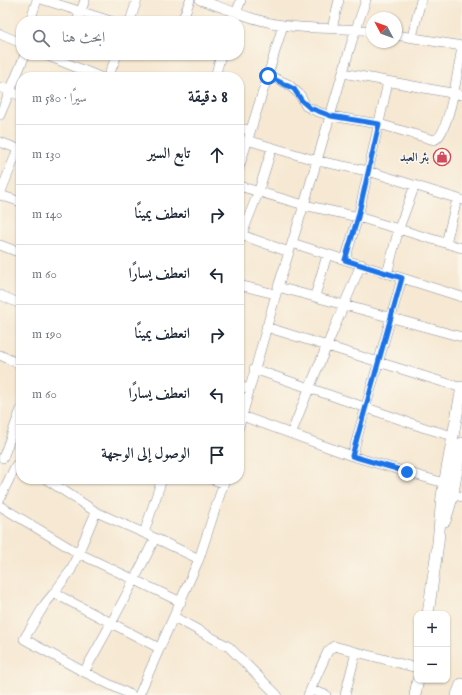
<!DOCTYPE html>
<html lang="ar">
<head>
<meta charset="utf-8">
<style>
  body { margin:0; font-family:"IM FELL English",Amiri,serif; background:#f2f2f3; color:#1f2937; direction:rtl }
  .controls { position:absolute; right:12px; bottom:12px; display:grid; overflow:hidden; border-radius:8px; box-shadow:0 1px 3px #0004 }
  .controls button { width:36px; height:36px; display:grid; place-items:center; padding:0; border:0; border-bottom:1px solid #e0e1e3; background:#fff; color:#1f2937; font:20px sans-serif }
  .compass { position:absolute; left:366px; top:12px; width:36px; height:36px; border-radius:50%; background:#fff; box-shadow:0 1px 3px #0004; rotate:311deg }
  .stop { position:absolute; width:12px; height:12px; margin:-9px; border:3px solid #1a73e8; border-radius:50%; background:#fff }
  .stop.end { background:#1a73e8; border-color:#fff; box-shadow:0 1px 4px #0008 }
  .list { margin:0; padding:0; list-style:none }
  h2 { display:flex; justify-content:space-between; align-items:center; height:52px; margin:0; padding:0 16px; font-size:17px }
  h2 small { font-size:13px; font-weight:400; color:#747a83 }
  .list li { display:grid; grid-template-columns:26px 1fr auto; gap:12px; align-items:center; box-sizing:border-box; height:60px; padding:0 16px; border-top:1px solid #e0e1e3 }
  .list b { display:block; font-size:15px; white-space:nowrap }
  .list em { font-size:13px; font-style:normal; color:#747a83 }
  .icon { flex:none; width:22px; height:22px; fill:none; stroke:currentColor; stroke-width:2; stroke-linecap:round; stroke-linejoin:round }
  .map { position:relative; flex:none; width:462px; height:695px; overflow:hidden; direction:ltr }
  .search { position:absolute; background:#fff; box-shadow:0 1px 3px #0004; left:16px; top:16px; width:228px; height:44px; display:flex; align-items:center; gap:10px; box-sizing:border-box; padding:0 14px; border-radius:16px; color:#747a83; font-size:15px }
  .panel { position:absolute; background:#fff; box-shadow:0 1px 3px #0004; left:16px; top:72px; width:228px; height:412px; border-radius:16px; direction:rtl }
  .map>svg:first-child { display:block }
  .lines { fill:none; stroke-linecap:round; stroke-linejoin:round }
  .minor-casing { stroke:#888c98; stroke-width:10 }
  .major-casing { stroke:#888c98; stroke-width:12 }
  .highway-casing { stroke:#888c98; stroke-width:14 }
  .minor { stroke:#fff; stroke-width:9 }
  .major { stroke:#fff; stroke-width:11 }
  .highway { stroke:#fff; stroke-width:13 }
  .route { stroke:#1a73e8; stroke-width:5 }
  .labels { text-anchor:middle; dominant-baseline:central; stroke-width:3; stroke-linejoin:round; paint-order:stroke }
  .poi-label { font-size:12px; font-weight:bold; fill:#1b2f5e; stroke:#fbf7ec; text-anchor:end }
</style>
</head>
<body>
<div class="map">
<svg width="462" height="695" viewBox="0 0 462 695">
  <rect width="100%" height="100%" fill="#fbf7ec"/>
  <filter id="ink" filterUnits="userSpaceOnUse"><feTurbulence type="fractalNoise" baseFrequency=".025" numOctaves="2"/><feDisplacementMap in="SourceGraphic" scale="8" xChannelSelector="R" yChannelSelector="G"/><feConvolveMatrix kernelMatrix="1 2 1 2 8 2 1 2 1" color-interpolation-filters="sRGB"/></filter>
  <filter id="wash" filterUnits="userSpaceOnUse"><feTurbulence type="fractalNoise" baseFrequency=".012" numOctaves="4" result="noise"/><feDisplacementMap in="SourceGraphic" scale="16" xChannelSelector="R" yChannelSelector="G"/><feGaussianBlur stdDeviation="0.9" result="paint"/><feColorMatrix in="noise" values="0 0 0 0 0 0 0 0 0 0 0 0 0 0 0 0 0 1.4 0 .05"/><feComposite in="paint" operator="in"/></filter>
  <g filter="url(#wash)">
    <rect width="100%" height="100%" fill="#f6e8d2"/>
  </g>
  <g filter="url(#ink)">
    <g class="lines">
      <defs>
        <path id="minor" d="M44,0L111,21
          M200,0C227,9 255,21 283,25C312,30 342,27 372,31
          M30,21L37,0
          M77,21L85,0
          M130,21L137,0
          M182,21L190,0
          M233,21L241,0
          M283,25L268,75L288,84L300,95L306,106L316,111L331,116L379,124L434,140C449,137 459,63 462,47
          M332,28L339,0
          M0,34L21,43
          M396,35L462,46
          M412,37L421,0
          M46,55L100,77
          M343,73L462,95
          M108,77L117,55
          M215,77L221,55
          M0,87L21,96
          M0,115L25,55
          M239,128L250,130
          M247,140L318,161L368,171L462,200
          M0,142L21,150
          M239,168L268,75
          M239,186L304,205L358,217L462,248
          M0,194L18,149
          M0,195L21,202
          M239,234L289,252
          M239,242L258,193L272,148
          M292,243L462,297
          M446,243L457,199
          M0,245L21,253
          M345,260L358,217L388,82
          M387,274L399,228L415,185
          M239,285L275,294
          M278,287L462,337
          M0,295L21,304
          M315,296L327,255
          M266,327L462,388
          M0,355L21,365
          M254,369L425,428L453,436
          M239,386L249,389
          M242,416L352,456L444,483
          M239,427L278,287L304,205L352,41L366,0
          M292,432C313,376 338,321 361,264
          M352,456L402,278
          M3,458L21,409
          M46,479L96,512L155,538
          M211,479L223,483
          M452,494L462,497
          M0,498L16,465
          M0,506L78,553L181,602
          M144,533L162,479
          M54,593L71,570L96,512
          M174,617L229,647L277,695
          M159,648L54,593L45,604L24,639L84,672C109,628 133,584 155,538L199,559
          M84,672L131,695
          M311,690L326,695
          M139,695L199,559L225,479
          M308,695L328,651L334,646L417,668
          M345,695L356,652"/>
        <path id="major" d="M445,521L452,498L462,443
          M428,614L438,543L442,496L462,387
          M415,695L418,680"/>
        <path id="highway" d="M458,695L462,685"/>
      </defs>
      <use href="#minor" class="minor-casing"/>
      <use href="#major" class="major-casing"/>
      <use href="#highway" class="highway-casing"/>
      <use href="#minor" class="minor"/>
      <use href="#major" class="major"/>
      <use href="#highway" class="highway"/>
    </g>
  </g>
  <g class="lines" filter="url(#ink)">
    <path class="route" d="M268,76L294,89L302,101L310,108L331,116L379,124L358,217L345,260L402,278L352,456L407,472"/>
  </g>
  <defs>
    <symbol id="shop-ring" viewBox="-11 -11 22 22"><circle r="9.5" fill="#fbf7ec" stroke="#d1495b" stroke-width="1.5"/><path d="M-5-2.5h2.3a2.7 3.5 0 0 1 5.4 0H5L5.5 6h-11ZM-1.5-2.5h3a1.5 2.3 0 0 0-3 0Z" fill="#d1495b"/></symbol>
  </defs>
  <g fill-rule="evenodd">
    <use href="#shop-ring" x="432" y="147" width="20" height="20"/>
  </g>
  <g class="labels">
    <g class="poi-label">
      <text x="429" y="157">بئر العبد</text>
    </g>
  </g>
</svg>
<div class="controls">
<button>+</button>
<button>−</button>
</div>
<svg class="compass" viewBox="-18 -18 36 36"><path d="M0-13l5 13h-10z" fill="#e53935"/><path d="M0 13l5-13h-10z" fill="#747a83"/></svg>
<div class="stop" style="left:268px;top:76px"></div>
<div class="stop end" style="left:407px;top:472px"></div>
<div class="search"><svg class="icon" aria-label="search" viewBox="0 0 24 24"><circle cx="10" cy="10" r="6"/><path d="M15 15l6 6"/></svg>ابحث هنا</div>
<section class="panel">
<h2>8 دقيقة<small>سيرًا · 580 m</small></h2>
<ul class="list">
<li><svg class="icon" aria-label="ahead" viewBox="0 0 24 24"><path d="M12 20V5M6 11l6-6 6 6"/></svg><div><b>تابع السير</b></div><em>130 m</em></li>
<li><svg class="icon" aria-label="right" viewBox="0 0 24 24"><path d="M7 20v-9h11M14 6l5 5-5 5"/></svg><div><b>انعطف يمينًا</b></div><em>140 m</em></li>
<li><svg class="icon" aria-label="left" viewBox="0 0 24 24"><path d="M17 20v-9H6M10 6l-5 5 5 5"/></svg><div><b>انعطف يسارًا</b></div><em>60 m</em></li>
<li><svg class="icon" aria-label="right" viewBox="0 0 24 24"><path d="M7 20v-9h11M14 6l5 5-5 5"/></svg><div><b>انعطف يمينًا</b></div><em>190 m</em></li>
<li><svg class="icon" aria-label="left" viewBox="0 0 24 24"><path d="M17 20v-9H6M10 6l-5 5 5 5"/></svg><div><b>انعطف يسارًا</b></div><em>60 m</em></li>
<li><svg class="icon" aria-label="arrive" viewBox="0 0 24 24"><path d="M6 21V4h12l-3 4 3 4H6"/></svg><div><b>الوصول إلى الوجهة</b></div></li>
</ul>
</section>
</div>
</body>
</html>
